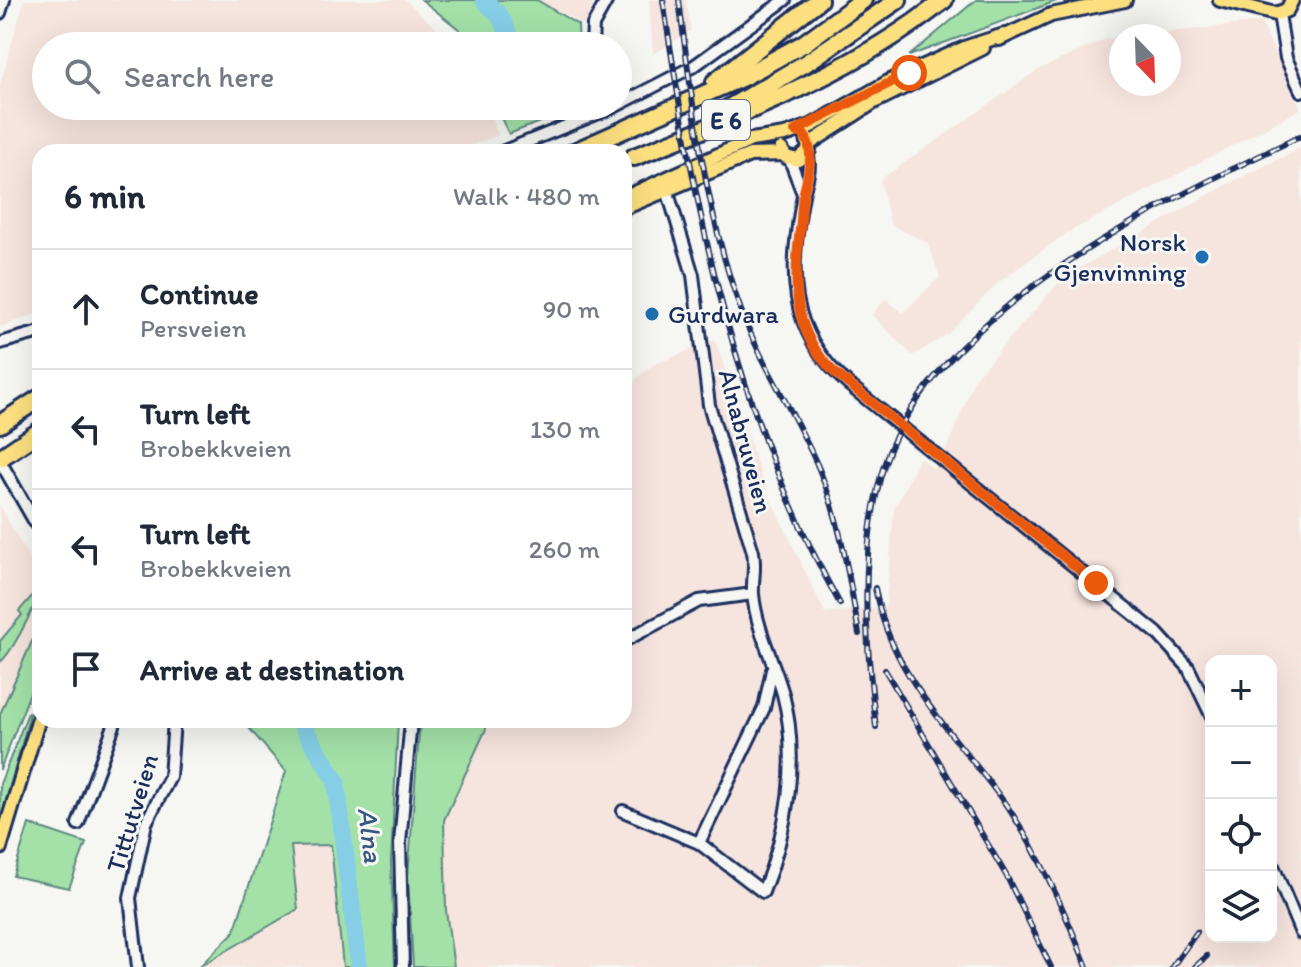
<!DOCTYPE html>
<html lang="en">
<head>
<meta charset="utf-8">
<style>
  body { margin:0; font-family:Itim,sans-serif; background:#f2f2f3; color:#1f2937 }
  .controls { position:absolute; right:24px; bottom:24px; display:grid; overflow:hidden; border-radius:16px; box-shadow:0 8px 32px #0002 }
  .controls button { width:72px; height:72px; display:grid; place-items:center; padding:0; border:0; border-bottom:2px solid #e0e1e3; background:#fff; color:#1f2937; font:40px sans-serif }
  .compass { position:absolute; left:1109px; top:24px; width:72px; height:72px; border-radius:50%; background:#fff; box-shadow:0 8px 32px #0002; rotate:157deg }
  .stop { position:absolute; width:24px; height:24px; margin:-18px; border:6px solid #ea580c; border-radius:50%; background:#fff }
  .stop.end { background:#ea580c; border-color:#fff; box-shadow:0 2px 8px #0008 }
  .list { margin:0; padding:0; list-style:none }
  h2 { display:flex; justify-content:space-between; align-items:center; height:104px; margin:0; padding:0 32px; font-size:34px }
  h2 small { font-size:26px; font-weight:400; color:#747a83 }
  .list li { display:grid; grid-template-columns:52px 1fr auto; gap:24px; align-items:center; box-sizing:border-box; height:120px; padding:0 32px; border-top:2px solid #e0e1e3 }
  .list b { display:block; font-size:30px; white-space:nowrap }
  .list p { margin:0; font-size:26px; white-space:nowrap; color:#747a83 }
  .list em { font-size:26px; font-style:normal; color:#747a83 }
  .icon { flex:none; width:44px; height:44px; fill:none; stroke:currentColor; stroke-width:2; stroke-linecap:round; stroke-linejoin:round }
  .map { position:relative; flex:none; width:1301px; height:967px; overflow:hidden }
  .search { position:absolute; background:#fff; box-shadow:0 8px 32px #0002; left:32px; top:32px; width:600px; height:88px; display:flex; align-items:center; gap:20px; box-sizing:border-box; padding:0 28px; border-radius:44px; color:#747a83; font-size:30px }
  .panel { position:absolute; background:#fff; box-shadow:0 8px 32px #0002; left:32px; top:144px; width:600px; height:584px; border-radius:24px }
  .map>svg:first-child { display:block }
  .built { fill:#f6e4de; fill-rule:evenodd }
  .green { fill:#a3e1a8; stroke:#5f8883; stroke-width:2 }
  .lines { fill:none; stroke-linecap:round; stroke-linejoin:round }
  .river { stroke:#85cee6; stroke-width:18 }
  .minor-casing { stroke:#1b2f5e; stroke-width:16 }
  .major-casing { stroke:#1b2f5e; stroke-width:18 }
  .highway-casing { stroke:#1b2f5e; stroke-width:22 }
  .minor { stroke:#f6f6f2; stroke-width:10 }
  .major { stroke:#fce080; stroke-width:12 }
  .highway { stroke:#fce080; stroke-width:16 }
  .rail-casing { stroke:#1b2f5e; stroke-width:6 }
  .rail { stroke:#f6f6f2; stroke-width:3; stroke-dasharray:9; stroke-linecap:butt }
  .route { stroke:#ea580c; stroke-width:10 }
  .poi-dot { fill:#1f6fb2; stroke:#f6f6f2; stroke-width:3 }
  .labels { text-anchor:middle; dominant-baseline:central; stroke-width:6; stroke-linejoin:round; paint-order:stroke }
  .shield { fill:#f6f6f2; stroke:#5d6b8a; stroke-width:2 }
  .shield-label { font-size:24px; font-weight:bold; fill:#1b2f5e }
  .poi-label { font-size:26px; fill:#1b2f5e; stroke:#f6f6f2; text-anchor:end }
  .street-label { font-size:26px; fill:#1b2f5e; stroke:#f6f6f2 }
  .water-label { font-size:28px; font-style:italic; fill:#365780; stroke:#f6f6f2 }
</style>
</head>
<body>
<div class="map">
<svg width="1301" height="967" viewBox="0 0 1301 967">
  <rect width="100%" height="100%" fill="#f6f6f2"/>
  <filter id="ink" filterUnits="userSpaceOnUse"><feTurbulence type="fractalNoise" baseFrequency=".0125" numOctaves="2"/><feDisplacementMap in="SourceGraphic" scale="16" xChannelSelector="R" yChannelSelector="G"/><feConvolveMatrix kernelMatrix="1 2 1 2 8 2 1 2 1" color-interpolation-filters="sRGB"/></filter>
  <g filter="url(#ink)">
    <path class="built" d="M24,0H405L456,46H46V106H487L498,135L454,152H40V312L0,327V85Z
      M537,0H594L586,26Z
      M649,0H686L691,31L653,54Z
      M1261,22L1301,109L1065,234L1000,281L949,333L921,351L912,355L872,315L885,299L903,313L940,277L928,243L891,225L880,180L1038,70L1106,39L1121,38V84H1169V36H1135Z
      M1301,148V967H454L446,911L444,820L486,729V720H624V389L653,365L715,340L766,490L825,613L886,607L894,509L920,458L933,468L948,446L975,378L1064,277L1226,185ZM1211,661H1271V937H1211Z
      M0,506L40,578L34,606L40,615V661L0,770Z
      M331,845L343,967H202L298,909L291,846Z"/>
    <path class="green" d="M422,0H537L578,25L579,46H470L460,30Z
      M976,0H1059L909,56Z
      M495,106H581L509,134Z
      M40,587C40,598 11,655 0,662V641L22,615L19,611Z
      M40,623V667L0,770V714Z
      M28,713L30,714L0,822V784Z
      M242,720H398L391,862L395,967H343L331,845L291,846L298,909L199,967L234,932L286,771Z
      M420,720H486V729L444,820L446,911L454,967H413L408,876Z
      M29,824L86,843L69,888L13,876Z"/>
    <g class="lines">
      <path class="river" d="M484,0L500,16L515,46
        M299,720L336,781L359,967"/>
      <defs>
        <path id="minor" d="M0,13L4,0
          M1279,14L1286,58L1301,91
          M592,46L593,25L607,0
          M618,105L694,66L785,0
          M502,152L616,106
          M807,152C812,169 806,180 803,195C789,271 786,330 848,384L1157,633L1188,667L1211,715
          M790,160L803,194
          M0,343L40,332
          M0,461L40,531
          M624,641L699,601L753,594
          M623,811L699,843L763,892C787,832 800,759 783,694C774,662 756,628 753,594C752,580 756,567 753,552L709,405L693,275L665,183
          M78,824L116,720
          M699,843L764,708L772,670
          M1271,861L1301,933
          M138,967L130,898L146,823L170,777L174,720
          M403,967L400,843L411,720"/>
        <path id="major" d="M1220,0L1276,14L1287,10L1292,0
          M999,39L1051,15L1125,0
          M809,144L874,102L983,48
          M781,149L786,157L798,160L809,150L807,138
          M624,198L751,140L785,135L811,126L890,81L967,47L1004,35
          M624,208L750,155L783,154
          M0,848L40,715"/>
        <path id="highway" d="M715,82L819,0
          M724,111L806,63L898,0
          M574,152L743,77L803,44L863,0
          M634,157C742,114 852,74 944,0
          M0,424L40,398
          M0,458L40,431"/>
      </defs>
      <use href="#minor" class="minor-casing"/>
      <use href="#major" class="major-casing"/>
      <use href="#highway" class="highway-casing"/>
      <use href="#minor" class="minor"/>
      <use href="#major" class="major"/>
      <use href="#highway" class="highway"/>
      <defs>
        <path id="rail" d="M663,0C695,213 734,414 840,604
          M679,0C691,97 705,206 737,299C757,359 794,410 819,469C841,522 849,577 859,634
          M875,588C891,680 961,739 1011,812C1042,859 1066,915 1087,967
          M885,670L1006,875L1051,967
          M876,727C866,647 859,558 880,479C922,317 1161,202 1301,136
          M1172,967L1197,932
          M1195,967L1207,956"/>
      </defs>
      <use href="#rail" class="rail-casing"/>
      <use href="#rail" class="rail"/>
    </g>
  </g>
  <g class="lines" filter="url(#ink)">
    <path class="route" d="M909,73L795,131L803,134C816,148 808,175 804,192C801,204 802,217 800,229C793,284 792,332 835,373L1096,583"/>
  </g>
  <g class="poi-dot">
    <circle cx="1202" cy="257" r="8"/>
    <circle cx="652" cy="314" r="8"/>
  </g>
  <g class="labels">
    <rect class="shield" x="702" y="100" width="48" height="40" rx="6"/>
    <g class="shield-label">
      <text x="726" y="120">E 6</text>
    </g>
    <g class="poi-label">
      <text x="1186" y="242">Norsk<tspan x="1186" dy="30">Gjenvinning</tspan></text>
      <text x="668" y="314" text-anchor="start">Gurdwara</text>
    </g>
    <g class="street-label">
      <text transform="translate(746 441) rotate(75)">Alnabruveien</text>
      <text transform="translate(132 813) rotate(-73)">Tittutveien</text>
    </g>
    <g class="water-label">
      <text transform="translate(371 835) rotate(83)">Alna</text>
    </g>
  </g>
</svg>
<div class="controls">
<button>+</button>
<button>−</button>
<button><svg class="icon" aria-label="locate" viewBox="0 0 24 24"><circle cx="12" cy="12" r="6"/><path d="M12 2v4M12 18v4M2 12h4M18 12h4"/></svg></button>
<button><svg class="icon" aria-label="layers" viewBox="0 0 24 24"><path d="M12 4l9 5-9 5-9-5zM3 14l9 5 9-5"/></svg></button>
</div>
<svg class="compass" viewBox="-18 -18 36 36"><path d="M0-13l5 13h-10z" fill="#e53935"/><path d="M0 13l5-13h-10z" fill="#747a83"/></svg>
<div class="stop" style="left:909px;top:73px"></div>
<div class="stop end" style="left:1096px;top:583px"></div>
<div class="search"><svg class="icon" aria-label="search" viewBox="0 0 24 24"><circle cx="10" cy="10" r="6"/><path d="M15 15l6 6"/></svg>Search here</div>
<section class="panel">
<h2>6 min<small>Walk · 480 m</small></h2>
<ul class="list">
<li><svg class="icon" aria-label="ahead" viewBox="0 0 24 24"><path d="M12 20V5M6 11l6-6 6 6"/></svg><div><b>Continue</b><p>Persveien</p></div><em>90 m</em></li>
<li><svg class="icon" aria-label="left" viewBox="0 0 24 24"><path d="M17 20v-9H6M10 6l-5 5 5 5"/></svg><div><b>Turn left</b><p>Brobekkveien</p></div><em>130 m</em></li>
<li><svg class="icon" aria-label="left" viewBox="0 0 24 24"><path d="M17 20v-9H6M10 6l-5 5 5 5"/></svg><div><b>Turn left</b><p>Brobekkveien</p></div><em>260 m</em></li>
<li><svg class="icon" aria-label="arrive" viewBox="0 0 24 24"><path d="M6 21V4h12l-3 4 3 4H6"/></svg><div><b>Arrive at destination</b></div></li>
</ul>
</section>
</div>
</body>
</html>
